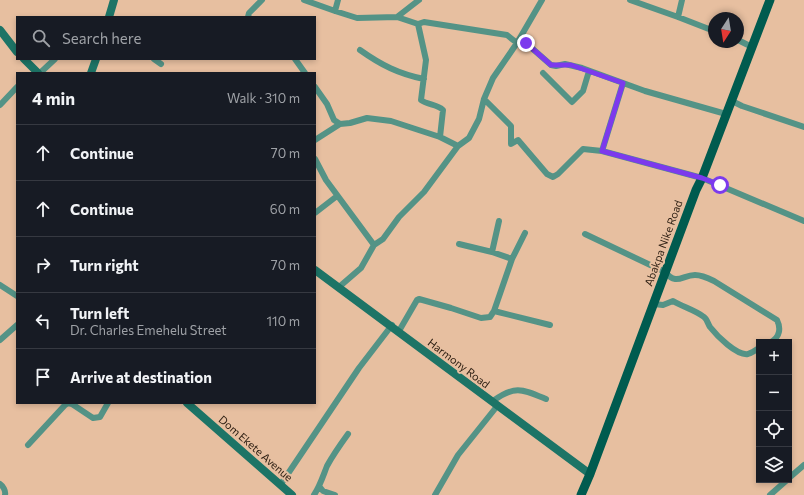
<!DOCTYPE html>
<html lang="en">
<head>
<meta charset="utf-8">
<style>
  body { margin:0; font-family:Commissioner,sans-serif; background:#20242c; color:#f1f3f6 }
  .controls { position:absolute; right:12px; bottom:12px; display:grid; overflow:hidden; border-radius:0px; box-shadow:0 2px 6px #0003 }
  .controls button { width:36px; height:36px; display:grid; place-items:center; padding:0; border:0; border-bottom:1px solid #363941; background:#171b24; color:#f1f3f6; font:20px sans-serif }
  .compass { position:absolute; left:708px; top:12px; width:36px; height:36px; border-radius:50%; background:#171b24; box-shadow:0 2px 6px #0003; rotate:192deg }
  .stop { position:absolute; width:12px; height:12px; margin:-9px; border:3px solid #7c3aed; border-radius:50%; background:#fff }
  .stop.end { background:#7c3aed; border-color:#fff; box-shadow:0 1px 4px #0008 }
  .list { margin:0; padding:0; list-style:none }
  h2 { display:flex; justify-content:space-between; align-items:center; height:52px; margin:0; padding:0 16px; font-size:17px }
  h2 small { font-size:13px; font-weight:400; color:#9ea1a6 }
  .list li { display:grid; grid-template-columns:26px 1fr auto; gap:12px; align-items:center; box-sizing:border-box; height:56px; padding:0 16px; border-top:1px solid #363941 }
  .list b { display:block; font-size:15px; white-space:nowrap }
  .list p { margin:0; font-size:13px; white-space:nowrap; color:#9ea1a6 }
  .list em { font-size:13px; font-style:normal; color:#9ea1a6 }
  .icon { flex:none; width:22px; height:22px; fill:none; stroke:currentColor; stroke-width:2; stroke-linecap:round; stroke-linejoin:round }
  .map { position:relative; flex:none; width:804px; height:495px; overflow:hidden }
  .search { position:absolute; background:#171b24; box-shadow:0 2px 6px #0003; left:16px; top:16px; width:300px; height:44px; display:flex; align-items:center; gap:10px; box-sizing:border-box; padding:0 14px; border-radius:0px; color:#9ea1a6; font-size:15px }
  .panel { position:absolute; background:#171b24; box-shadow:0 2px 6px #0003; left:16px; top:72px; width:300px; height:332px; border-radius:0px }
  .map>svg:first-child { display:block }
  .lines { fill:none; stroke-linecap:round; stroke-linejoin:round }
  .street { stroke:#549386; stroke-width:6 }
  .secondary { stroke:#1d7466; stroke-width:8 }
  .primary { stroke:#005b4f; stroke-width:9 }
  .route { stroke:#7c3aed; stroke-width:5 }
  .labels { text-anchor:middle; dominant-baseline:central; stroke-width:4; stroke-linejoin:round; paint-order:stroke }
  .street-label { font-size:11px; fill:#2b1d11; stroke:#e7bfa0 }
</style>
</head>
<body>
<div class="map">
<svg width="804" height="495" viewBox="0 0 804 495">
  <rect width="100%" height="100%" fill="#e7bfa0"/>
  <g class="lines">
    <path class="street" d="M304,0L335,11L357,18L397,17L418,24L424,22L507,35L517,43H526L551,65L556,66L565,64L582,68L645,91L726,114
      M630,0L678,17L714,31
      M335,11L338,0
      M248,17L249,13L262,0
      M397,17L419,0
      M678,17L682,0
      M418,24L426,60L421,100C427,105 437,104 443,110L440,137
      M738,40L752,47
      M360,50C381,65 399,74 424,79
      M154,59L161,64
      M295,59L305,73
      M40,73L55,59
      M543,73L572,102L583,91L589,71
      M315,87L327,104L334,120L340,124
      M484,99L511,126V144L518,140L547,174L553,177L558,174L583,149L602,151L702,178L804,221
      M732,101L742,106L804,127
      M0,105L17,87
      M315,140L340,124L350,123L367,118L391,121L440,137L458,146
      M602,151L623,83
      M315,159L326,180L374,245
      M315,213L337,196
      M585,234L665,272C677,286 682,275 695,275C702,275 708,278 714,281L777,320C781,328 780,337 771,342
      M459,244L492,252L512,259
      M492,252L499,221
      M0,285L17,296
      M339,287L361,268L374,245L383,239L399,217L424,192L458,146L469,138L479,119L484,99L493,78L517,43L542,0
      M654,304L663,305L673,301C683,307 695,310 704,317C707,319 708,324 710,327C717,336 737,356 748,354C751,353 756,350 759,348
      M494,311L550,325
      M399,331L417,300L419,299L451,308L481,318L490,317L494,311L512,259L525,233
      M0,340L17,325
      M493,401C515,385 522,389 546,399
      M28,445L65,405L68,403L72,404L93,418L100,417L108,403
      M789,478L804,465
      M0,484C3,486 6,491 5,495
      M281,484L359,368L392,325
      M319,486L323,491L335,495
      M314,495C320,486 323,476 327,466C333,455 340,445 348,434
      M435,495L458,455L498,405
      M770,495L787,480"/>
    <path class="secondary" d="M109,17L114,0
      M0,30L17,52
      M24,59L38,73
      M91,73L96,59
      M315,270L590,474
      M187,403L292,495"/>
    <path class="primary" d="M581,495L590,474L696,190L702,178L770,0"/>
  </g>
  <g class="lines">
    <path class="route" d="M526,43L551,65H571L623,83L602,151L702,178L720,185"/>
  </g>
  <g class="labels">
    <g class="street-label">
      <text transform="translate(663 243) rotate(-70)">Abakpa Nike Road</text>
      <text transform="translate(459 363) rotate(37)">Harmony Road</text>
      <text transform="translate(256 448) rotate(41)">Dom Ekete Avenue</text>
    </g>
  </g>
</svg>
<div class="controls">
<button>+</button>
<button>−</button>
<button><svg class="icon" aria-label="locate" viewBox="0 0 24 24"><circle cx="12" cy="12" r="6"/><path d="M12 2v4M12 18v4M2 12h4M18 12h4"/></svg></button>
<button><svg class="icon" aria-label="layers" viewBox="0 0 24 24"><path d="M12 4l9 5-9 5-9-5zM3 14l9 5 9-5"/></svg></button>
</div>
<svg class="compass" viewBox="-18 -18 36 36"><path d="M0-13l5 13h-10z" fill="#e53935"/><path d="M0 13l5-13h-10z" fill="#9ea1a6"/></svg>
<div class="stop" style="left:720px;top:185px"></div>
<div class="stop end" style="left:526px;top:43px"></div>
<div class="search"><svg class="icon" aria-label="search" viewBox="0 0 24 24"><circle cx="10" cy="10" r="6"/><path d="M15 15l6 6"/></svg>Search here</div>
<section class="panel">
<h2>4 min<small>Walk · 310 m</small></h2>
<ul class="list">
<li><svg class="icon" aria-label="ahead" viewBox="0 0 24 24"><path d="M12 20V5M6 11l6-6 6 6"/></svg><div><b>Continue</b></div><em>70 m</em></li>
<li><svg class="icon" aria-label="ahead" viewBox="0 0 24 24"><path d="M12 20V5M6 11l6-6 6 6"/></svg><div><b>Continue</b></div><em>60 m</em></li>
<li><svg class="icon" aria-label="right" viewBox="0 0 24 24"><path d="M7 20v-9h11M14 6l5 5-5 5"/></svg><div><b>Turn right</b></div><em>70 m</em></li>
<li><svg class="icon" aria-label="left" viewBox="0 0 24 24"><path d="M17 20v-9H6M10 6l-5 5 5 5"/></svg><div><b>Turn left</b><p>Dr. Charles Emehelu Street</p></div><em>110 m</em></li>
<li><svg class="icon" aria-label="arrive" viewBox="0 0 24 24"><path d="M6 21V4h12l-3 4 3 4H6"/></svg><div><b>Arrive at destination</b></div></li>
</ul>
</section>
</div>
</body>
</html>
